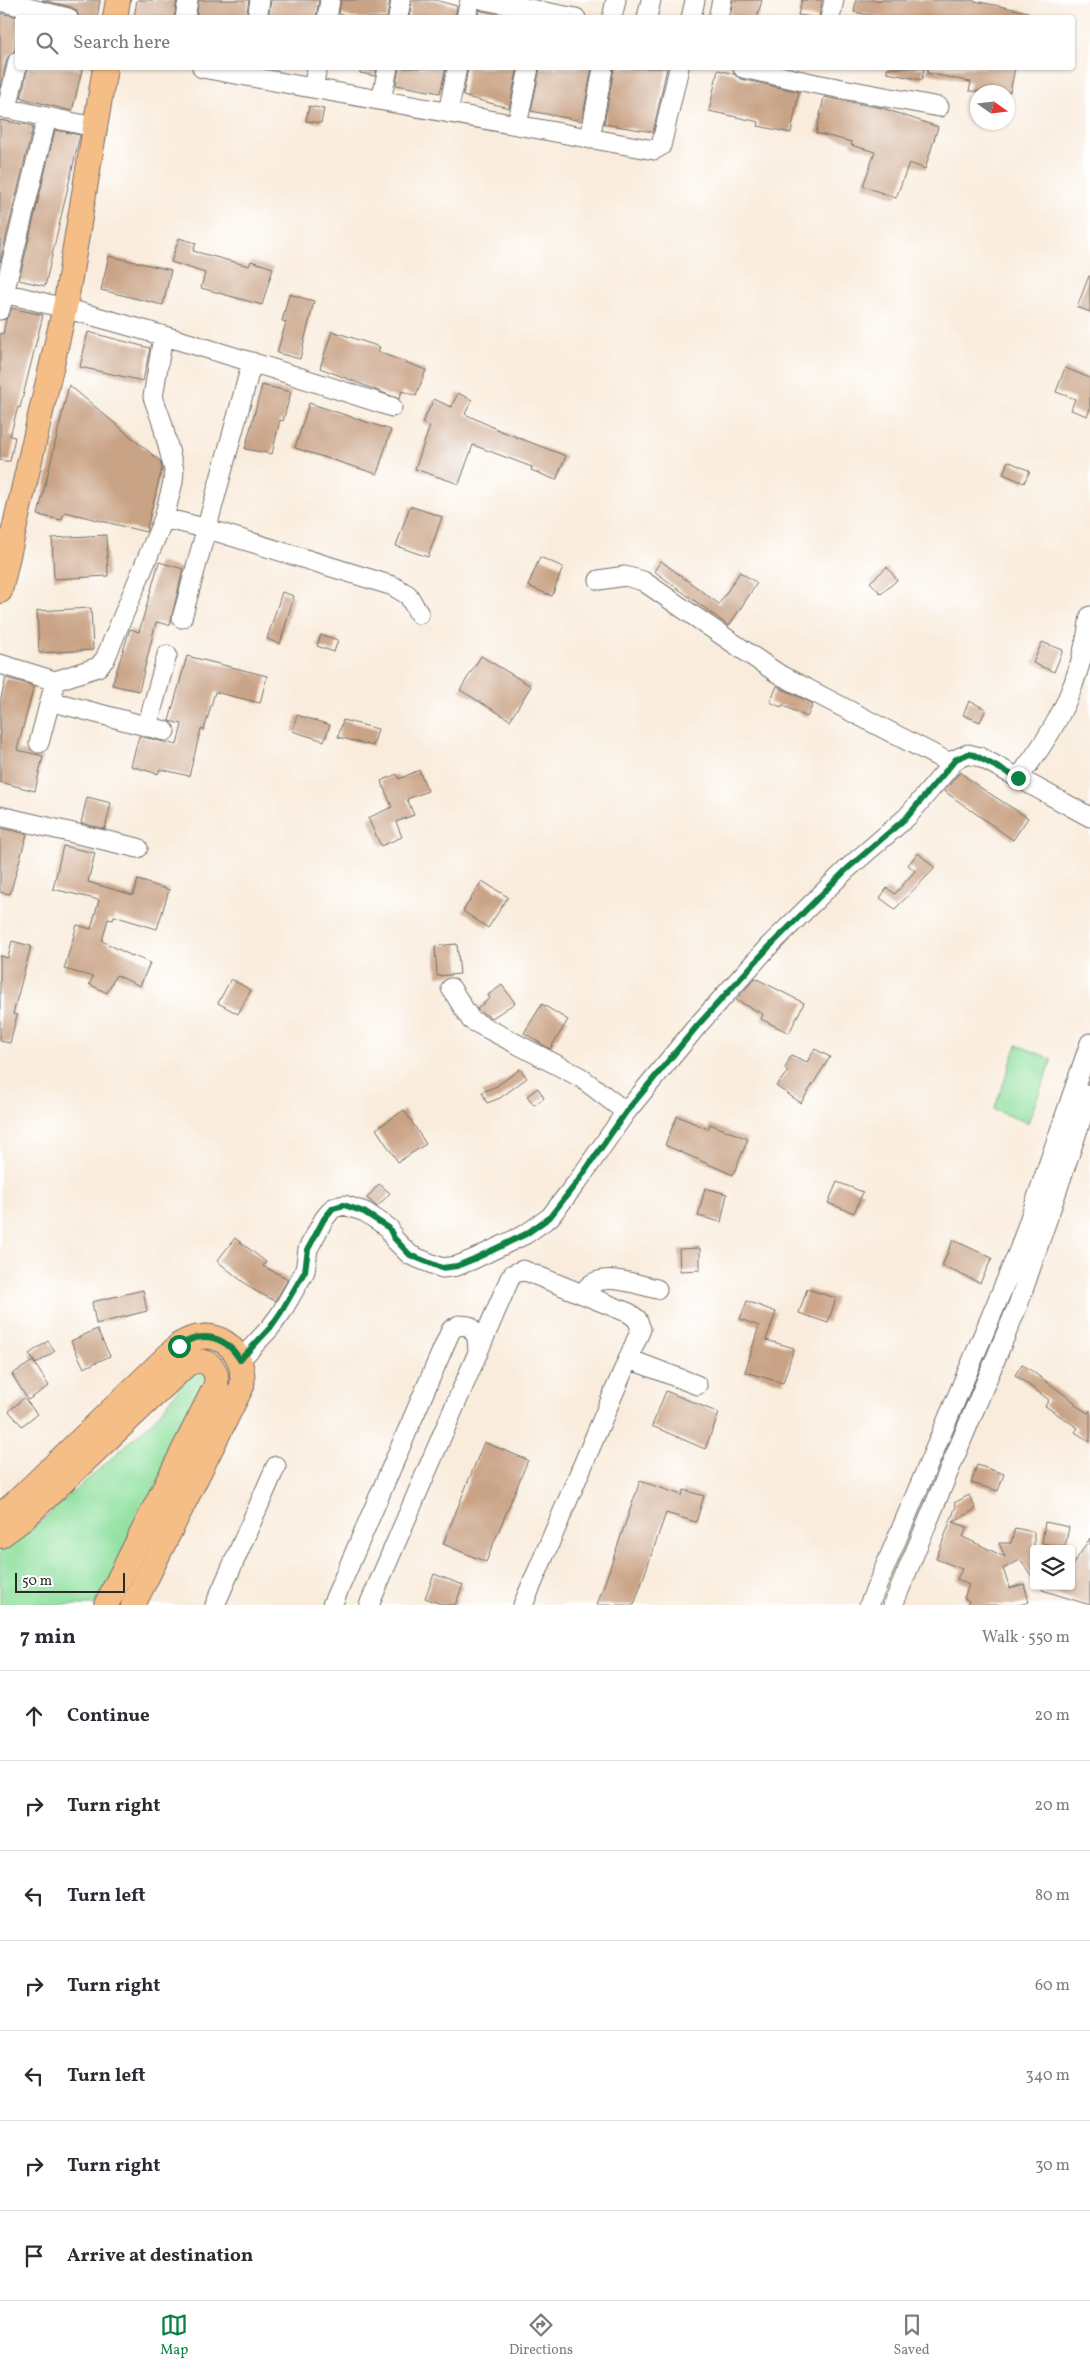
<!DOCTYPE html>
<html lang="en">
<head>
<meta charset="utf-8">
<style>
  body { margin:0; font-family:Vollkorn,serif; background:#f2f2f3; color:#2b2b33 }
  .controls { position:absolute; right:15px; bottom:15px; display:grid; overflow:hidden; border-radius:5px; box-shadow:0 1px 4px #0004 }
  .controls button { width:45px; height:45px; display:grid; place-items:center; padding:0; border:0; border-bottom:1px solid #e1e1e2; background:#fff; color:#2b2b33; font:25px sans-serif }
  .compass { position:absolute; left:970px; top:85px; width:45px; height:45px; border-radius:50%; background:#fff; box-shadow:0 1px 4px #0004; rotate:104deg }
  .scale { position:absolute; left:15px; bottom:12px; width:110px; box-sizing:border-box; padding-left:5px; border:2px solid #2b2b2b; border-top:0; font-size:14px; line-height:18px; white-space:nowrap; color:#2b2b2b; -webkit-text-stroke:4px #fff; paint-order:stroke }
  .stop { position:absolute; width:15px; height:15px; margin:-11px; border:4px solid #0b8043; border-radius:50%; background:#fff }
  .stop.end { background:#0b8043; border-color:#fff; box-shadow:0 1px 5px #0008 }
  .list { margin:0; padding:0; list-style:none }
  h2 { display:flex; justify-content:space-between; align-items:center; height:65px; margin:0; padding:0 20px; font-size:21px }
  h2 small { font-size:16px; font-weight:400; color:#7c7c81 }
  .list li { display:grid; grid-template-columns:32px 1fr auto; gap:15px; align-items:center; box-sizing:border-box; height:90px; padding:0 20px; border-top:1px solid #e1e1e2 }
  .list b { display:block; font-size:19px; white-space:nowrap }
  .list em { font-size:16px; font-style:normal; color:#7c7c81 }
  .icon { flex:none; width:28px; height:28px; fill:none; stroke:currentColor; stroke-width:2; stroke-linecap:round; stroke-linejoin:round }
  .map { position:relative; flex:none; width:1090px; height:1605px; overflow:hidden }
  .search { position:absolute; background:#fff; box-shadow:0 1px 4px #0004; left:15px; right:15px; top:15px; height:55px; display:flex; align-items:center; gap:12px; box-sizing:border-box; padding:0 18px; border-radius:5px; color:#7c7c81; font-size:19px }
  .sheet { height:695px; background:#fff }
  nav { display:flex; justify-content:space-around; align-items:center; box-sizing:border-box; height:70px; border-top:1px solid #e1e1e2; background:#fff; font-size:14px; color:#7c7c81 }
  nav a { display:grid; justify-items:center; gap:2px }
  nav .on { color:#0b8043 }
  .map>svg:first-child { display:block }
  .green { fill:#90e09f; stroke:#5e8665 }
  .building { fill:#c9a385 }
  .lines { fill:none; stroke-linecap:round; stroke-linejoin:round }
  .minor-casing { stroke:#736f69; stroke-width:21 }
  .major-casing { stroke:#736f69; stroke-width:26 }
  .minor { stroke:#fff; stroke-width:19 }
  .major { stroke:#f6be87; stroke-width:24 }
  .route { stroke:#0b8043; stroke-width:6 }
</style>
</head>
<body>
<div class="map">
<svg width="1090" height="1605" viewBox="0 0 1090 1605">
  <rect width="100%" height="100%" fill="#fff"/>
  <filter id="ink" filterUnits="userSpaceOnUse"><feTurbulence type="fractalNoise" baseFrequency=".02" numOctaves="2"/><feDisplacementMap in="SourceGraphic" scale="10" xChannelSelector="R" yChannelSelector="G"/><feConvolveMatrix kernelMatrix="1 2 1 2 8 2 1 2 1" color-interpolation-filters="sRGB"/></filter>
  <filter id="wash" filterUnits="userSpaceOnUse"><feTurbulence type="fractalNoise" baseFrequency=".0096" numOctaves="4" result="noise"/><feDisplacementMap in="SourceGraphic" scale="20" xChannelSelector="R" yChannelSelector="G"/><feGaussianBlur stdDeviation="1.12" result="paint"/><feColorMatrix in="noise" values="0 0 0 0 0 0 0 0 0 0 0 0 0 0 0 0 0 1.4 0 .05"/><feComposite in="paint" operator="in"/></filter>
  <g filter="url(#wash)">
    <rect width="100%" height="100%" fill="#f9ecdc"/>
    <path class="green" d="M1017,1045L1052,1059L1028,1123L994,1110Z
      M196,1368L212,1373L97,1605H0V1550L33,1528L152,1422Z"/>
    <g id="blocks">
      <path class="building" d="M42,0H100L97,18H79L76,10L71,7Z
        M137,0H177L174,18H134Z
        M199,0H249L246,18H196Z
        M271,0H319L316,18H268Z
        M341,0H390L387,18H353L339,14Z
        M412,0H435L457,6L455,18H409Z
        M733,0H762L757,18H730Z
        M802,0H822L819,18L798,15Z
        M856,0H970L1028,12L1027,18H884L854,12Z
        M479,10L482,11L515,18H478Z
        M0,13L18,17L15,50L7,58L0,89Z
        M28,68H71L82,70L72,111L21,98Z
        M360,68H377L375,76L360,73Z
        M399,68H446L440,93L396,85Z
        M468,68H518L509,108L463,96Z
        M540,68H592L582,121L531,111Z
        M614,68H667L653,132L604,124Z
        M887,68H924L922,80L887,73Z
        M928,68H1015L1010,92L969,91L971,82L927,73Z
        M718,70L734,74L741,79L799,92L791,133L758,126L759,122L709,111Z
        M824,97L882,108L938,127L925,169L909,163L896,198L863,186L875,152L851,145L852,142L816,133Z
        M309,106L324,109L321,123L306,121Z
        M0,120L33,126L0,262Z
        M55,130L80,135L45,286L19,280Z
        M179,238L196,243L193,251L249,266L251,261L273,268L262,305L201,288L205,273L171,262Z
        M109,256L171,270L163,305L101,290Z
        M1089,276H1090V312L1077,307Z
        M289,294L314,301L300,359L277,353L286,322L282,321Z
        M12,308L43,315L20,408L18,407L10,436L15,437L10,461H4L0,460V333L3,334L6,319Z
        M332,331L380,347L378,352L426,370L416,396L402,391L399,399L320,368Z
        M88,332L150,348L143,381L80,367Z
        M1065,368L1090,378V409L1087,416L1071,410L1075,399L1056,392Z
        M69,385L160,461L162,468L146,532L65,512L61,520L38,515Z
        M262,385L291,392L283,421L280,420L272,454L245,449Z
        M458,393L472,400L465,414L501,431L566,456L556,480L531,470L532,467L473,445L459,484L415,469L430,426L422,423L434,399L451,407Z
        M309,403L391,430L377,474L295,448Z
        M1008,461L1030,471L1024,483L1003,474Z
        M410,506L442,517L428,557L396,546Z
        M106,535L108,576L54,579L52,538Z
        M540,557L563,567L552,596L528,586Z
        M661,561L719,604L740,572L757,583L729,626L654,571Z
        M159,562L183,569L170,625L156,622L139,691L112,685L130,629L139,632Z
        M887,567L897,580L881,594L870,582Z
        M282,592L294,596L280,644L267,639Z
        M91,608L93,650L39,653L37,611Z
        M321,635L338,640L334,652L317,646Z
        M1042,642L1063,650L1054,672L1033,663Z
        M187,656L267,676L260,703L215,692L204,730L201,729L189,776L160,769L158,774L131,766L139,736L177,745L182,724L169,721Z
        M481,656L531,686L510,720L460,690Z
        M6,678L34,686L17,750L43,756L35,791L0,782V702Z
        M777,686L813,704L807,717L782,705L781,707L770,702Z
        M969,701L986,709L980,722L963,715Z
        M297,715L330,725L324,741L292,731Z
        M343,720L378,729L373,746L338,737Z
        M419,770L428,791L407,799L414,815L396,822L402,837L381,846L368,818L392,807L381,781L397,774L399,779Z
        M960,772L978,786L1028,818L1013,840L944,791Z
        M87,797L111,803L105,829L81,823Z
        M0,828L27,834L10,894L0,892Z
        M63,846L95,853L88,882L133,895L138,880L169,890L157,929L114,916L113,920L108,919L102,941L132,956V955L150,963L140,986L116,975L107,993L89,984L93,977L64,969L77,925L91,929L99,900L53,889Z
        M918,853L935,868L895,909L880,898L887,888L895,894L915,871L908,865Z
        M482,881L508,897L488,928L463,911Z
        M12,941L31,946L13,1014L17,1015L10,1043L0,1041V956L8,958Z
        M457,944L460,974L437,976L435,946Z
        M755,978L804,1003L789,1033L761,1019L763,1014L736,1000Z
        M231,979L251,990L238,1014L218,1003Z
        M502,985L515,1003L492,1018L479,1011L477,1009L490,998L488,995Z
        M542,1004L568,1020L550,1049L524,1033Z
        M815,1049L830,1057L801,1103L776,1086L788,1071L785,1069L791,1055L807,1062Z
        M520,1069L527,1078L500,1098L487,1103L482,1092L497,1086Z
        M538,1088L544,1098L534,1105L527,1096Z
        M404,1110L426,1144L398,1162L376,1129Z
        M677,1116L708,1129L710,1124L748,1139L733,1175L665,1145Z
        M837,1182L863,1192L854,1213L828,1203Z
        M379,1184L390,1193L377,1207L367,1198Z
        M705,1188L727,1194L721,1222L698,1216Z
        M235,1238L266,1262L263,1266L288,1279L275,1301L252,1289L217,1261Z
        M953,1240L992,1258L980,1283L942,1266Z
        M700,1248V1270L680,1271L679,1249Z
        M807,1289L836,1298L828,1323L799,1313Z
        M143,1290L147,1311L96,1324L92,1302Z
        M747,1301L776,1312L766,1340L794,1348L783,1383L745,1372L759,1326L740,1319Z
        M97,1329L110,1356L84,1368L71,1341Z
        M48,1341L55,1351L36,1364L29,1354Z
        M33,1361L49,1386L28,1400L12,1374Z
        M1022,1364L1076,1403L1075,1405L1088,1413L1090,1410V1442L1075,1432L1078,1428L1045,1406L1049,1400L1015,1375Z
        M666,1391L719,1413L705,1449L652,1426Z
        M24,1398L37,1414L22,1426L9,1411Z
        M484,1442L528,1460L486,1562L443,1544Z
        M977,1465L1004,1474L998,1491L971,1483Z
        M640,1481L682,1495L684,1490L704,1496L696,1522L666,1513L634,1605H597Z
        M969,1495L976,1509L953,1522L967,1527L963,1537L1005,1557L999,1543H1011L1015,1528L1034,1532V1579L1020,1560L1003,1569L1010,1588L1024,1584L1029,1602L1019,1605H967L969,1601L964,1598L969,1585L957,1579L962,1569L936,1559L956,1506L954,1503Z
        M1045,1522L1069,1527L1065,1547L1042,1543Z
        M1090,1538V1605L1042,1590V1586H1071V1568Z
        M434,1574L463,1585L455,1605H444L425,1598Z"/>
    </g>
  </g>
  <g filter="url(#ink)">
    <use href="#blocks" fill-opacity="0" stroke="#736f69" stroke-width="1"/>
    <g class="lines">
      <defs>
        <path id="minor" d="M484,0L576,18
          M0,1L68,18
          M185,18L188,0
          M257,18L260,0
          M327,18L330,0
          M398,18L401,0
          M466,18L470,0
          M612,18L616,0
          M647,18L651,0
          M691,18L695,0
          M718,18L722,0
          M830,18L834,0
          M202,68L654,150L661,146L679,68
          M743,68L816,84L939,107
          M313,88L317,68
          M381,100L388,68
          M0,107L94,127
          M7,109L18,61
          M448,113L457,68
          M517,125L529,68
          M590,139L603,68
          M0,292C133,324 263,365 392,407
          M0,310L47,117
          M164,518L208,529L393,586L408,595L419,614
          M599,580L625,576L643,581L777,673L952,764
          M182,618L252,362
          M0,664L55,681L98,667L105,659L164,518L173,482L174,470L162,422L153,397L163,336
          M50,701L165,731
          M147,727L167,655
          M39,743L53,690
          M1018,778C1059,727 1081,681 1090,616
          M0,816L138,848
          M451,988L471,1020L580,1077L626,1112
          M583,1294C596,1268 634,1284 657,1289
          M629,1359L697,1385
          M240,1360L270,1328L281,1313L305,1271L308,1249L324,1219L333,1208L344,1205L365,1212L389,1228L394,1239L410,1255L442,1268L457,1266L474,1259L526,1234L550,1217L578,1181L626,1112L698,1025L768,947L847,869L907,817L956,759L968,754L980,757L1090,817
          M215,1605L276,1466
          M332,1605L451,1330L459,1325L469,1326L477,1337L478,1353
          M369,1605L510,1278L513,1274L523,1270L629,1313L637,1319L641,1329L523,1605
          M869,1605L1019,1250L1090,1043
          M893,1605L1018,1305L1090,1094"/>
        <path id="major" d="M115,18L118,0
          M0,591L65,307L105,68
          M0,1515L12,1506L179,1345C213,1323 247,1347 242,1386L133,1605
          M0,1536L22,1520L187,1364C204,1356 219,1366 216,1385L106,1605"/>
      </defs>
      <use href="#minor" class="minor-casing"/>
      <use href="#major" class="major-casing"/>
      <use href="#minor" class="minor"/>
      <use href="#major" class="major"/>
    </g>
  </g>
  <g class="lines" filter="url(#ink)">
    <path class="route" d="M179,1346C202,1330 226,1336 240,1360L270,1328L281,1312L305,1271L308,1249L324,1219L333,1208L344,1205L364,1212L389,1228L394,1238L410,1255L442,1268L457,1266L474,1259L526,1234L550,1217L578,1181L626,1112L698,1025L768,948L847,869L907,817L956,759L968,754L974,755L1018,778"/>
  </g>
</svg>
<div class="controls">
<button><svg class="icon" aria-label="layers" viewBox="0 0 24 24"><path d="M12 4l9 5-9 5-9-5zM3 14l9 5 9-5"/></svg></button>
</div>
<svg class="compass" viewBox="-18 -18 36 36"><path d="M0-13l5 13h-10z" fill="#e53935"/><path d="M0 13l5-13h-10z" fill="#7c7c81"/></svg>
<div class="scale">50 m</div>
<div class="stop" style="left:179px;top:1346px"></div>
<div class="stop end" style="left:1018px;top:778px"></div>
<div class="search"><svg class="icon" aria-label="search" viewBox="0 0 24 24"><circle cx="10" cy="10" r="6"/><path d="M15 15l6 6"/></svg>Search here</div>
</div>
<section class="sheet">
<h2>7 min<small>Walk · 550 m</small></h2>
<ul class="list">
<li><svg class="icon" aria-label="ahead" viewBox="0 0 24 24"><path d="M12 20V5M6 11l6-6 6 6"/></svg><div><b>Continue</b></div><em>20 m</em></li>
<li><svg class="icon" aria-label="right" viewBox="0 0 24 24"><path d="M7 20v-9h11M14 6l5 5-5 5"/></svg><div><b>Turn right</b></div><em>20 m</em></li>
<li><svg class="icon" aria-label="left" viewBox="0 0 24 24"><path d="M17 20v-9H6M10 6l-5 5 5 5"/></svg><div><b>Turn left</b></div><em>80 m</em></li>
<li><svg class="icon" aria-label="right" viewBox="0 0 24 24"><path d="M7 20v-9h11M14 6l5 5-5 5"/></svg><div><b>Turn right</b></div><em>60 m</em></li>
<li><svg class="icon" aria-label="left" viewBox="0 0 24 24"><path d="M17 20v-9H6M10 6l-5 5 5 5"/></svg><div><b>Turn left</b></div><em>340 m</em></li>
<li><svg class="icon" aria-label="right" viewBox="0 0 24 24"><path d="M7 20v-9h11M14 6l5 5-5 5"/></svg><div><b>Turn right</b></div><em>30 m</em></li>
<li><svg class="icon" aria-label="arrive" viewBox="0 0 24 24"><path d="M6 21V4h12l-3 4 3 4H6"/></svg><div><b>Arrive at destination</b></div></li>
</ul>
</section>
<nav>
<a class="on"><svg class="icon" aria-label="map" viewBox="0 0 24 24"><path d="M3 6l6-2 6 2 6-2v14l-6 2-6-2-6 2zM9 4v14M15 6v14"/></svg>Map</a>
<a><svg class="icon" aria-label="directions" viewBox="0 0 24 24"><path d="M12 3l9 9-9 9-9-9zM9 14v-3h6M13 9l2 2-2 2"/></svg>Directions</a>
<a><svg class="icon" aria-label="saved" viewBox="0 0 24 24"><path d="M7 4h10v16l-5-4-5 4z"/></svg>Saved</a>
</nav>
</body>
</html>
